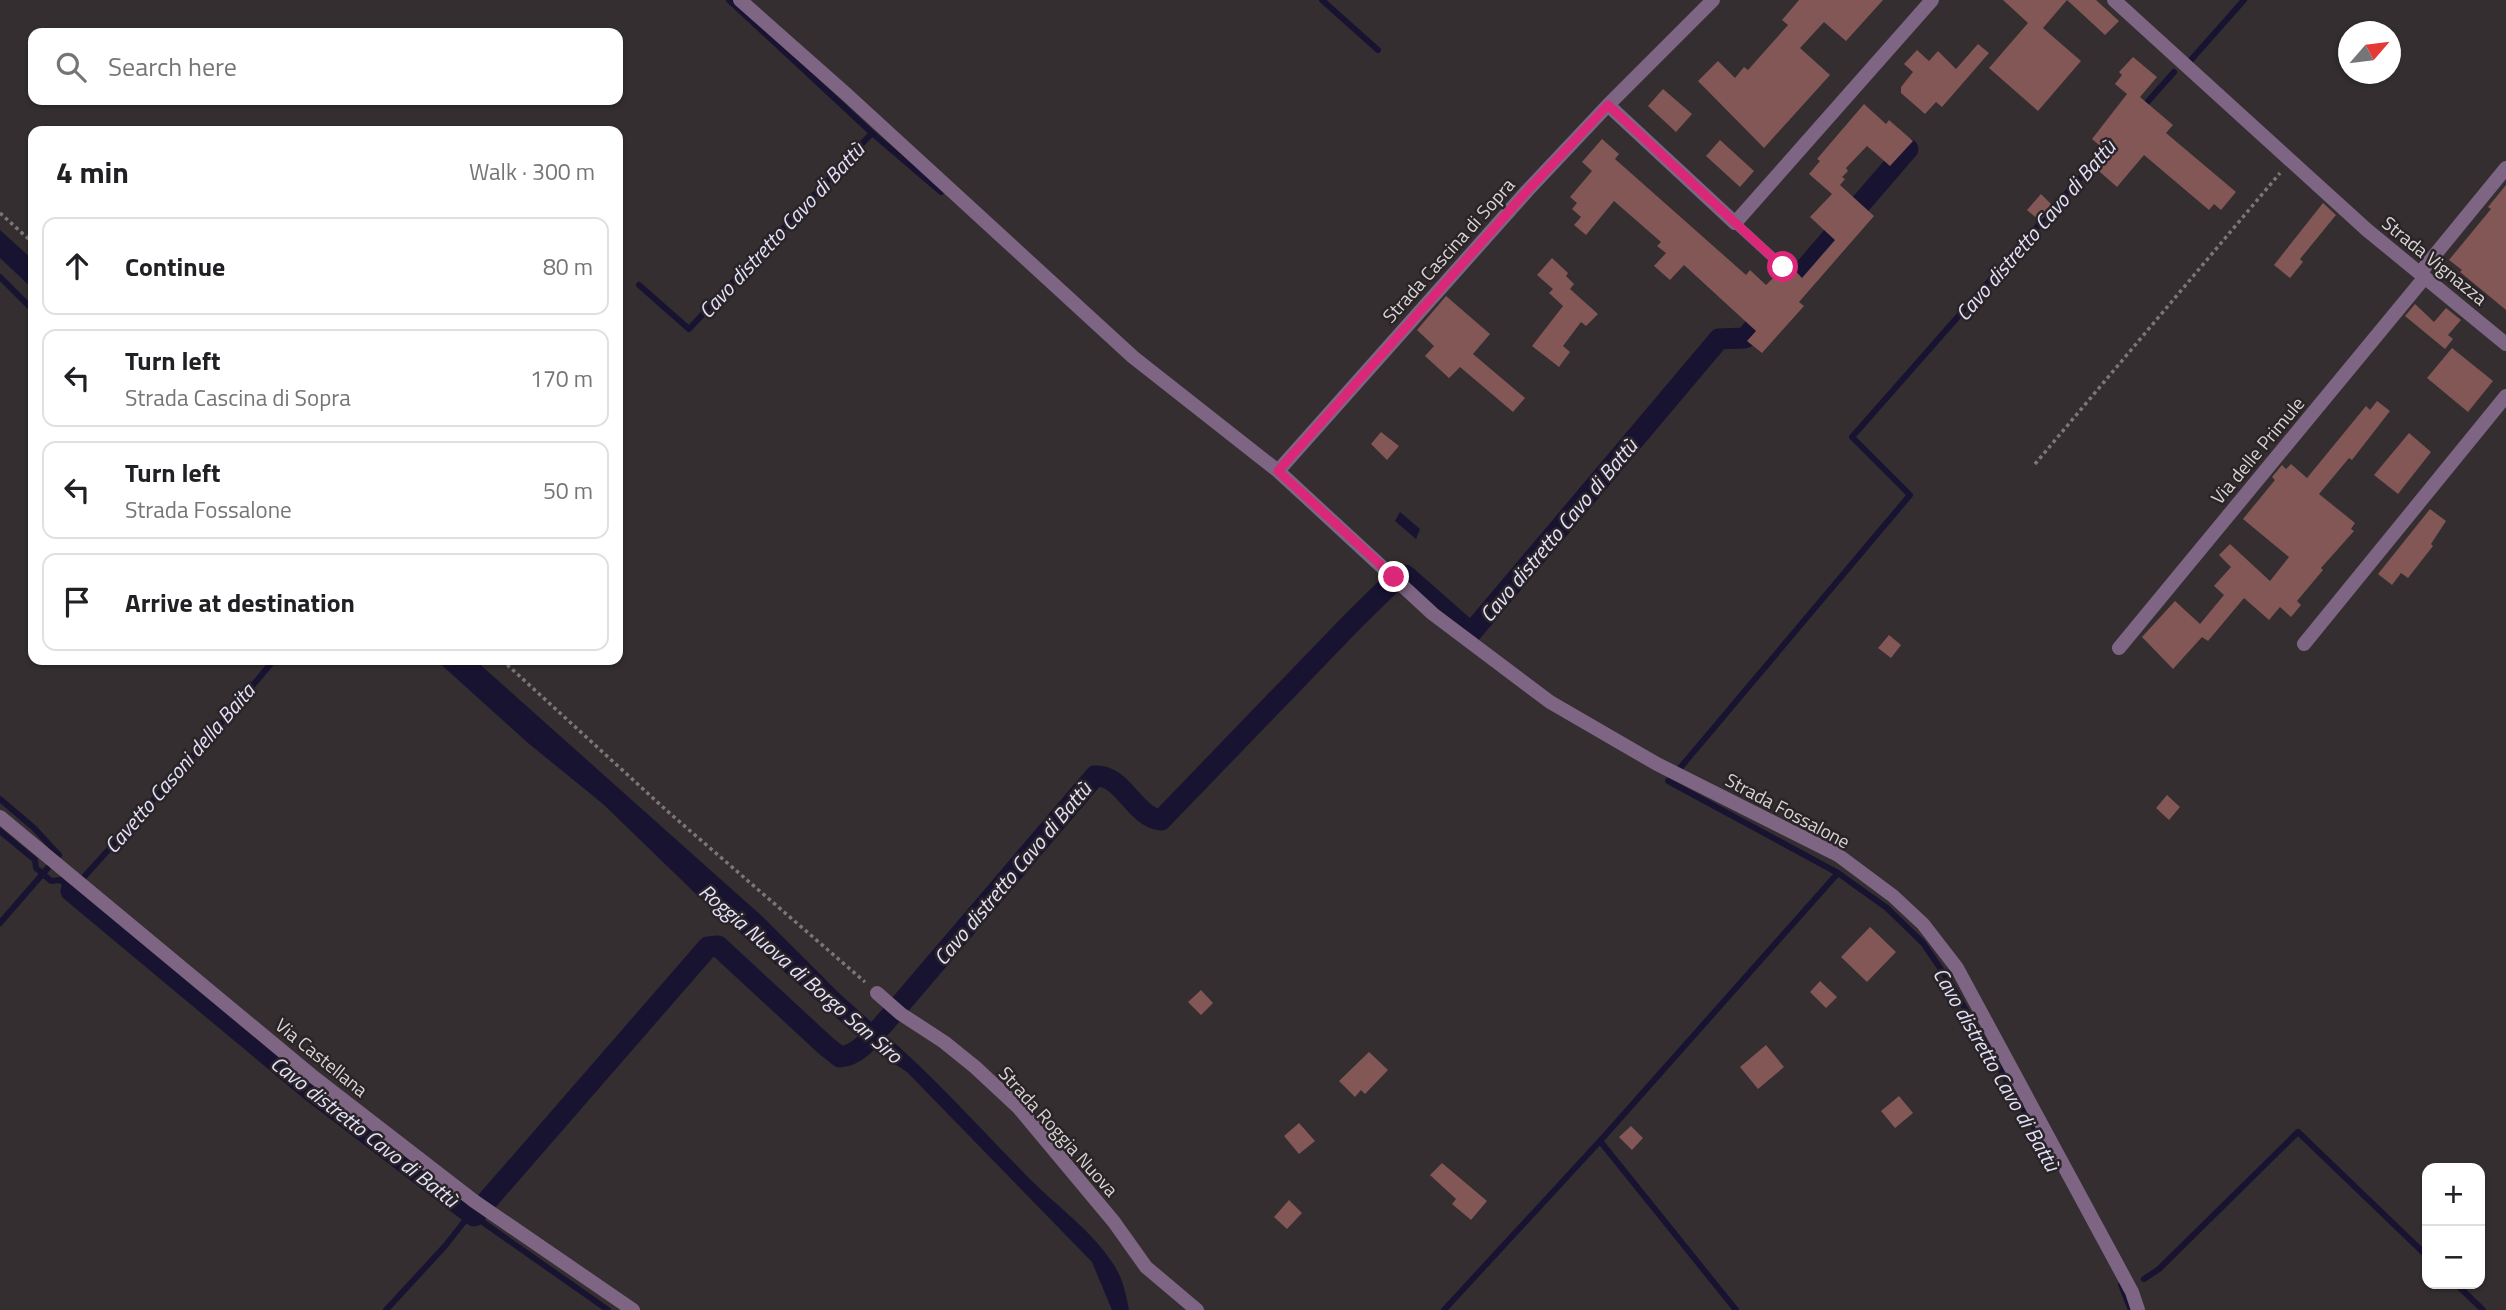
<!DOCTYPE html>
<html lang="en">
<head>
<meta charset="utf-8">
<style>
  body { margin:0; font-family:"Titillium Web",sans-serif; background:#f2f2f2; color:#202124 }
  .controls { position:absolute; right:21px; bottom:21px; display:grid; overflow:hidden; border-radius:14px; box-shadow:0 2px 5px #0004 }
  .controls button { width:63px; height:63px; display:grid; place-items:center; padding:0; border:0; border-bottom:2px solid #e0e0e0; background:#fff; color:#202124; font:35px sans-serif }
  .compass { position:absolute; left:2338px; top:21px; width:63px; height:63px; border-radius:50%; background:#fff; box-shadow:0 2px 5px #0004; rotate:62deg }
  .stop { position:absolute; width:21px; height:21px; margin:-16px; border:5px solid #db2777; border-radius:50%; background:#fff }
  .stop.end { background:#db2777; border-color:#fff; box-shadow:0 2px 7px #0008 }
  .list { margin:0; padding:0; list-style:none }
  h2 { display:flex; justify-content:space-between; align-items:center; height:91px; margin:0; padding:0 28px; font-size:30px }
  h2 small { font-size:23px; font-weight:400; color:#757577 }
  .list li { display:grid; grid-template-columns:46px 1fr auto; gap:21px; align-items:center; box-sizing:border-box; height:98px; margin:0 14px 14px; padding:0 14px; border:2px solid #e0e0e0; border-radius:14px }
  .list b { display:block; font-size:26px; white-space:nowrap }
  .list p { margin:0; font-size:23px; white-space:nowrap; color:#757577 }
  .list em { font-size:23px; font-style:normal; color:#757577 }
  .icon { flex:none; width:38px; height:38px; fill:none; stroke:currentColor; stroke-width:2; stroke-linecap:round; stroke-linejoin:round }
  .map { position:relative; flex:none; width:2506px; height:1310px; overflow:hidden }
  .search { position:absolute; background:#fff; box-shadow:0 2px 5px #0004; left:28px; top:28px; width:595px; height:77px; display:flex; align-items:center; gap:18px; box-sizing:border-box; padding:0 24px; border-radius:14px; color:#757577; font-size:26px }
  .panel { position:absolute; background:#fff; box-shadow:0 2px 5px #0004; left:28px; top:126px; width:595px; height:539px; border-radius:14px }
  .map>svg:first-child { display:block }
  .water { fill:#181331 }
  .lines { fill:none; stroke-linecap:round; stroke-linejoin:round }
  .stream { stroke:#181331; stroke-width:6 }
  .canal { stroke:#181331; stroke-width:21 }
  .building { fill:#825755 }
  .path { stroke:#7b7678; stroke-width:3.5; stroke-dasharray:3.5 3.5; stroke-linecap:butt }
  .lane { stroke:#7d6583; stroke-width:10 }
  .street { stroke:#7d6583; stroke-width:14 }
  .route { stroke:#db2777; stroke-width:9 }
  .labels { text-anchor:middle; dominant-baseline:central; stroke-width:5; stroke-linejoin:round; paint-order:stroke }
  .street-label { font-size:19px; fill:#d8d4d5; stroke:#2a2427 }
  .water-label { font-size:21px; font-style:italic; fill:#e2e1fb; stroke:#2a2427 }
</style>
</head>
<body>
<div class="map">
<svg width="2506" height="1310" viewBox="0 0 2506 1310">
  <rect width="100%" height="100%" fill="#342e31"/>
  <path class="water" d="M0,230L33,260V289L0,258Z
    M1400,512L1420,529L1416,539L1395,521Z
    M436,660H475L765,919L841,995L877,1027L864,1042L696,894L603,804L528,743Z
    M880,1030C934,1076 981,1130 1032,1181C1059,1208 1093,1232 1114,1265C1123,1279 1126,1294 1129,1310H1112L1092,1262L907,1072L866,1045Z"/>
  <g class="lines">
    <path class="stream" d="M1322,0L1378,50
      M2190,61L2244,0
      M2143,107L2174,72
      M872,133L941,192
      M0,277L33,310
      M639,285L689,329L872,133L729,0
      M1680,768L1910,495L1852,437L2110,144
      M1668,781L1838,873L1600,1141L1736,1310
      M0,799L34,828L59,855L0,923
      M0,831L35,860L36,868L51,881L61,880L71,891L75,887
      M1838,873L1887,908L1923,943L1949,981L2052,1159
      M84,877L207,740L274,660
      M474,1216L608,1310
      M2144,1279L2159,1269L2298,1132L2427,1256
      M2456,1284L2483,1310
      M2121,1285L2131,1310
      M386,1310L445,1246L471,1213
      M1444,1310L1600,1141"/>
    <path class="canal" d="M71,891L311,1091L474,1216L708,947L718,946L826,1046L840,1057C860,1055 874,1034 887,1020L1095,776C1123,774 1134,817 1161,820L1354,620L1400,575H1405L1471,633L1719,339L1745,338L1908,149"/>
  </g>
  <path class="building" d="M1799,0H1883L1846,41L1824,22L1800,48L1830,75L1764,148L1698,81L1718,61L1735,78L1744,67L1748,70L1788,25L1782,20Z
    M2003,0H2067L2043,28L2081,61L2038,111L1989,68L2028,23Z
    M2067,0H2096L2119,21L2105,35Z
    M1978,44L1989,53L1942,107L1936,102L1925,114L1901,93V87L1913,72L1904,64L1917,50L1929,61L1938,51L1956,69Z
    M2133,57L2157,77L2140,97L2173,125L2166,133L2236,192L2221,210L2214,204L2209,210L2144,155L2117,187L2092,165L2105,150L2092,139L2127,94L2115,84L2122,75L2119,72Z
    M1663,89L1692,114L1676,132L1648,106Z
    M1864,104L1886,124L1889,120L1913,141L1890,166L1867,146L1846,168L1848,171L1842,177L1845,179L1840,185L1874,216L1799,302L1804,306L1762,353L1747,341L1756,331L1684,265L1670,280L1654,266L1666,253L1657,246L1661,242L1614,201L1586,235L1574,225L1581,217L1572,209L1577,203L1570,197L1592,171L1582,162L1602,139L1619,154L1615,159L1746,275L1750,270L1766,285L1778,273L1782,274L1788,272L1790,265L1802,278L1835,240L1837,242L1810,217L1832,194L1809,174L1820,161L1817,159Z
    M1720,140L1754,171L1740,187L1706,156Z
    M2506,185V310L2460,272L2462,270L2449,260L2491,209L2488,207Z
    M2041,194L2053,206L2040,221L2027,210Z
    M2323,203L2336,215L2300,259L2303,262L2290,278L2274,265Z
    M1552,258L1568,273L1566,276L1574,284L1570,289L1598,314L1586,326L1581,322L1563,346L1570,352L1559,367L1532,346L1563,306L1549,293L1553,289L1537,275Z
    M1446,296L1490,334L1473,354L1525,398L1513,412L1460,367L1449,378L1425,356L1434,346L1417,330Z
    M2415,304L2434,322L2446,308L2461,320L2448,335L2453,339L2445,349L2405,316Z
    M2452,348L2493,381L2468,412L2427,378Z
    M2377,401L2390,411L2352,460L2349,458L2319,494L2355,523L2351,529L2354,531L2321,568L2323,570L2297,601L2301,605L2291,617L2280,607L2269,620L2244,598L2208,641L2202,637L2173,669L2142,637L2175,601L2200,624L2224,595L2214,586L2231,567L2219,555L2230,544L2270,581L2289,557L2243,519L2275,480L2272,477L2282,465L2286,469L2291,464L2307,478L2366,406L2370,410Z
    M1381,432L1399,446L1387,460L1371,444Z
    M2409,433L2431,452L2398,494L2374,475Z
    M2430,509L2446,521L2431,544L2433,546L2408,578L2401,573L2392,585L2378,574Z
    M1889,635L1901,645L1891,658L1878,648Z
    M2167,795L2180,807L2169,820L2156,808Z
    M1870,927L1896,952L1867,982L1841,957Z
    M1820,981L1837,997L1826,1008L1810,992Z
    M1201,990L1213,1003L1201,1015L1188,1002Z
    M1766,1045L1784,1067L1758,1089L1740,1067Z
    M1369,1052L1388,1070L1365,1094L1361,1090L1355,1097L1339,1081Z
    M1899,1096L1913,1113L1895,1128L1881,1111Z
    M1299,1123L1315,1141L1299,1154L1284,1136Z
    M1631,1126L1643,1138L1632,1150L1619,1137Z
    M1442,1163L1487,1201L1471,1220L1452,1204L1456,1199L1430,1175Z
    M1289,1200L1302,1213L1287,1229L1274,1217Z"/>
  <g class="lines">
    <path class="path" d="M0,213L33,243
      M2035,464L2280,173
      M502,660L666,810L865,982"/>
    <path class="lane" d="M1735,223L1783,267"/>
    <path class="street" d="M740,0L845,93L1133,357L1278,471L1433,614L1550,702L1657,764L1838,855L1893,896L1923,924L1957,968L2132,1292L2138,1310
      M2114,0L2367,230L2506,344
      M1608,105L1735,223L1932,0
      M2420,273L2506,168
      M1278,471L1527,191L1608,105L1713,0
      M2304,644L2506,396
      M2119,648L2425,277
      M0,817L311,1075L474,1201L633,1310
      M877,993L901,1014L944,1042L975,1067L1018,1107L1114,1222L1146,1267L1197,1310"/>
  </g>
  <g class="lines">
    <path class="route" d="M1394,577L1278,471L1527,191L1608,105L1783,267"/>
  </g>
  <g class="labels">
    <g class="street-label">
      <text transform="translate(1448 250) rotate(-48)">Strada Cascina di Sopra</text>
      <text transform="translate(2435 260) rotate(39)">Strada Vignazza</text>
      <text transform="translate(2257 450) rotate(-50)">Via delle Primule</text>
      <text transform="translate(1788 810) rotate(28)">Strada Fossalone</text>
      <text transform="translate(322 1057) rotate(39)">Via Castellana</text>
      <text transform="translate(1059 1131) rotate(48)">Strada Roggia Nuova</text>
    </g>
    <g class="water-label">
      <text transform="translate(781 230) rotate(-47)">Cavo distretto Cavo di Battù</text>
      <text transform="translate(2035 230) rotate(-49)">Cavo distretto Cavo di Battù</text>
      <text transform="translate(1558 530) rotate(-50)">Cavo distretto Cavo di Battù</text>
      <text transform="translate(179 768) rotate(-49)">Cavetto Casoni della Baita</text>
      <text transform="translate(1012 873) rotate(-50)">Cavo distretto Cavo di Battù</text>
      <text transform="translate(801 973) rotate(41)">Roggia Nuova di Borgo San Siro</text>
      <text transform="translate(1997 1069) rotate(60)">Cavo distretto Cavo di Battù</text>
      <text transform="translate(365 1131) rotate(38)">Cavo distretto Cavo di Battù</text>
    </g>
  </g>
</svg>
<div class="controls">
<button>+</button>
<button>−</button>
</div>
<svg class="compass" viewBox="-18 -18 36 36"><path d="M0-13l5 13h-10z" fill="#e53935"/><path d="M0 13l5-13h-10z" fill="#757577"/></svg>
<div class="stop" style="left:1783px;top:267px"></div>
<div class="stop end" style="left:1394px;top:577px"></div>
<div class="search"><svg class="icon" aria-label="search" viewBox="0 0 24 24"><circle cx="10" cy="10" r="6"/><path d="M15 15l6 6"/></svg>Search here</div>
<section class="panel">
<h2>4 min<small>Walk · 300 m</small></h2>
<ul class="list">
<li><svg class="icon" aria-label="ahead" viewBox="0 0 24 24"><path d="M12 20V5M6 11l6-6 6 6"/></svg><div><b>Continue</b></div><em>80 m</em></li>
<li><svg class="icon" aria-label="left" viewBox="0 0 24 24"><path d="M17 20v-9H6M10 6l-5 5 5 5"/></svg><div><b>Turn left</b><p>Strada Cascina di Sopra</p></div><em>170 m</em></li>
<li><svg class="icon" aria-label="left" viewBox="0 0 24 24"><path d="M17 20v-9H6M10 6l-5 5 5 5"/></svg><div><b>Turn left</b><p>Strada Fossalone</p></div><em>50 m</em></li>
<li><svg class="icon" aria-label="arrive" viewBox="0 0 24 24"><path d="M6 21V4h12l-3 4 3 4H6"/></svg><div><b>Arrive at destination</b></div></li>
</ul>
</section>
</div>
</body>
</html>
